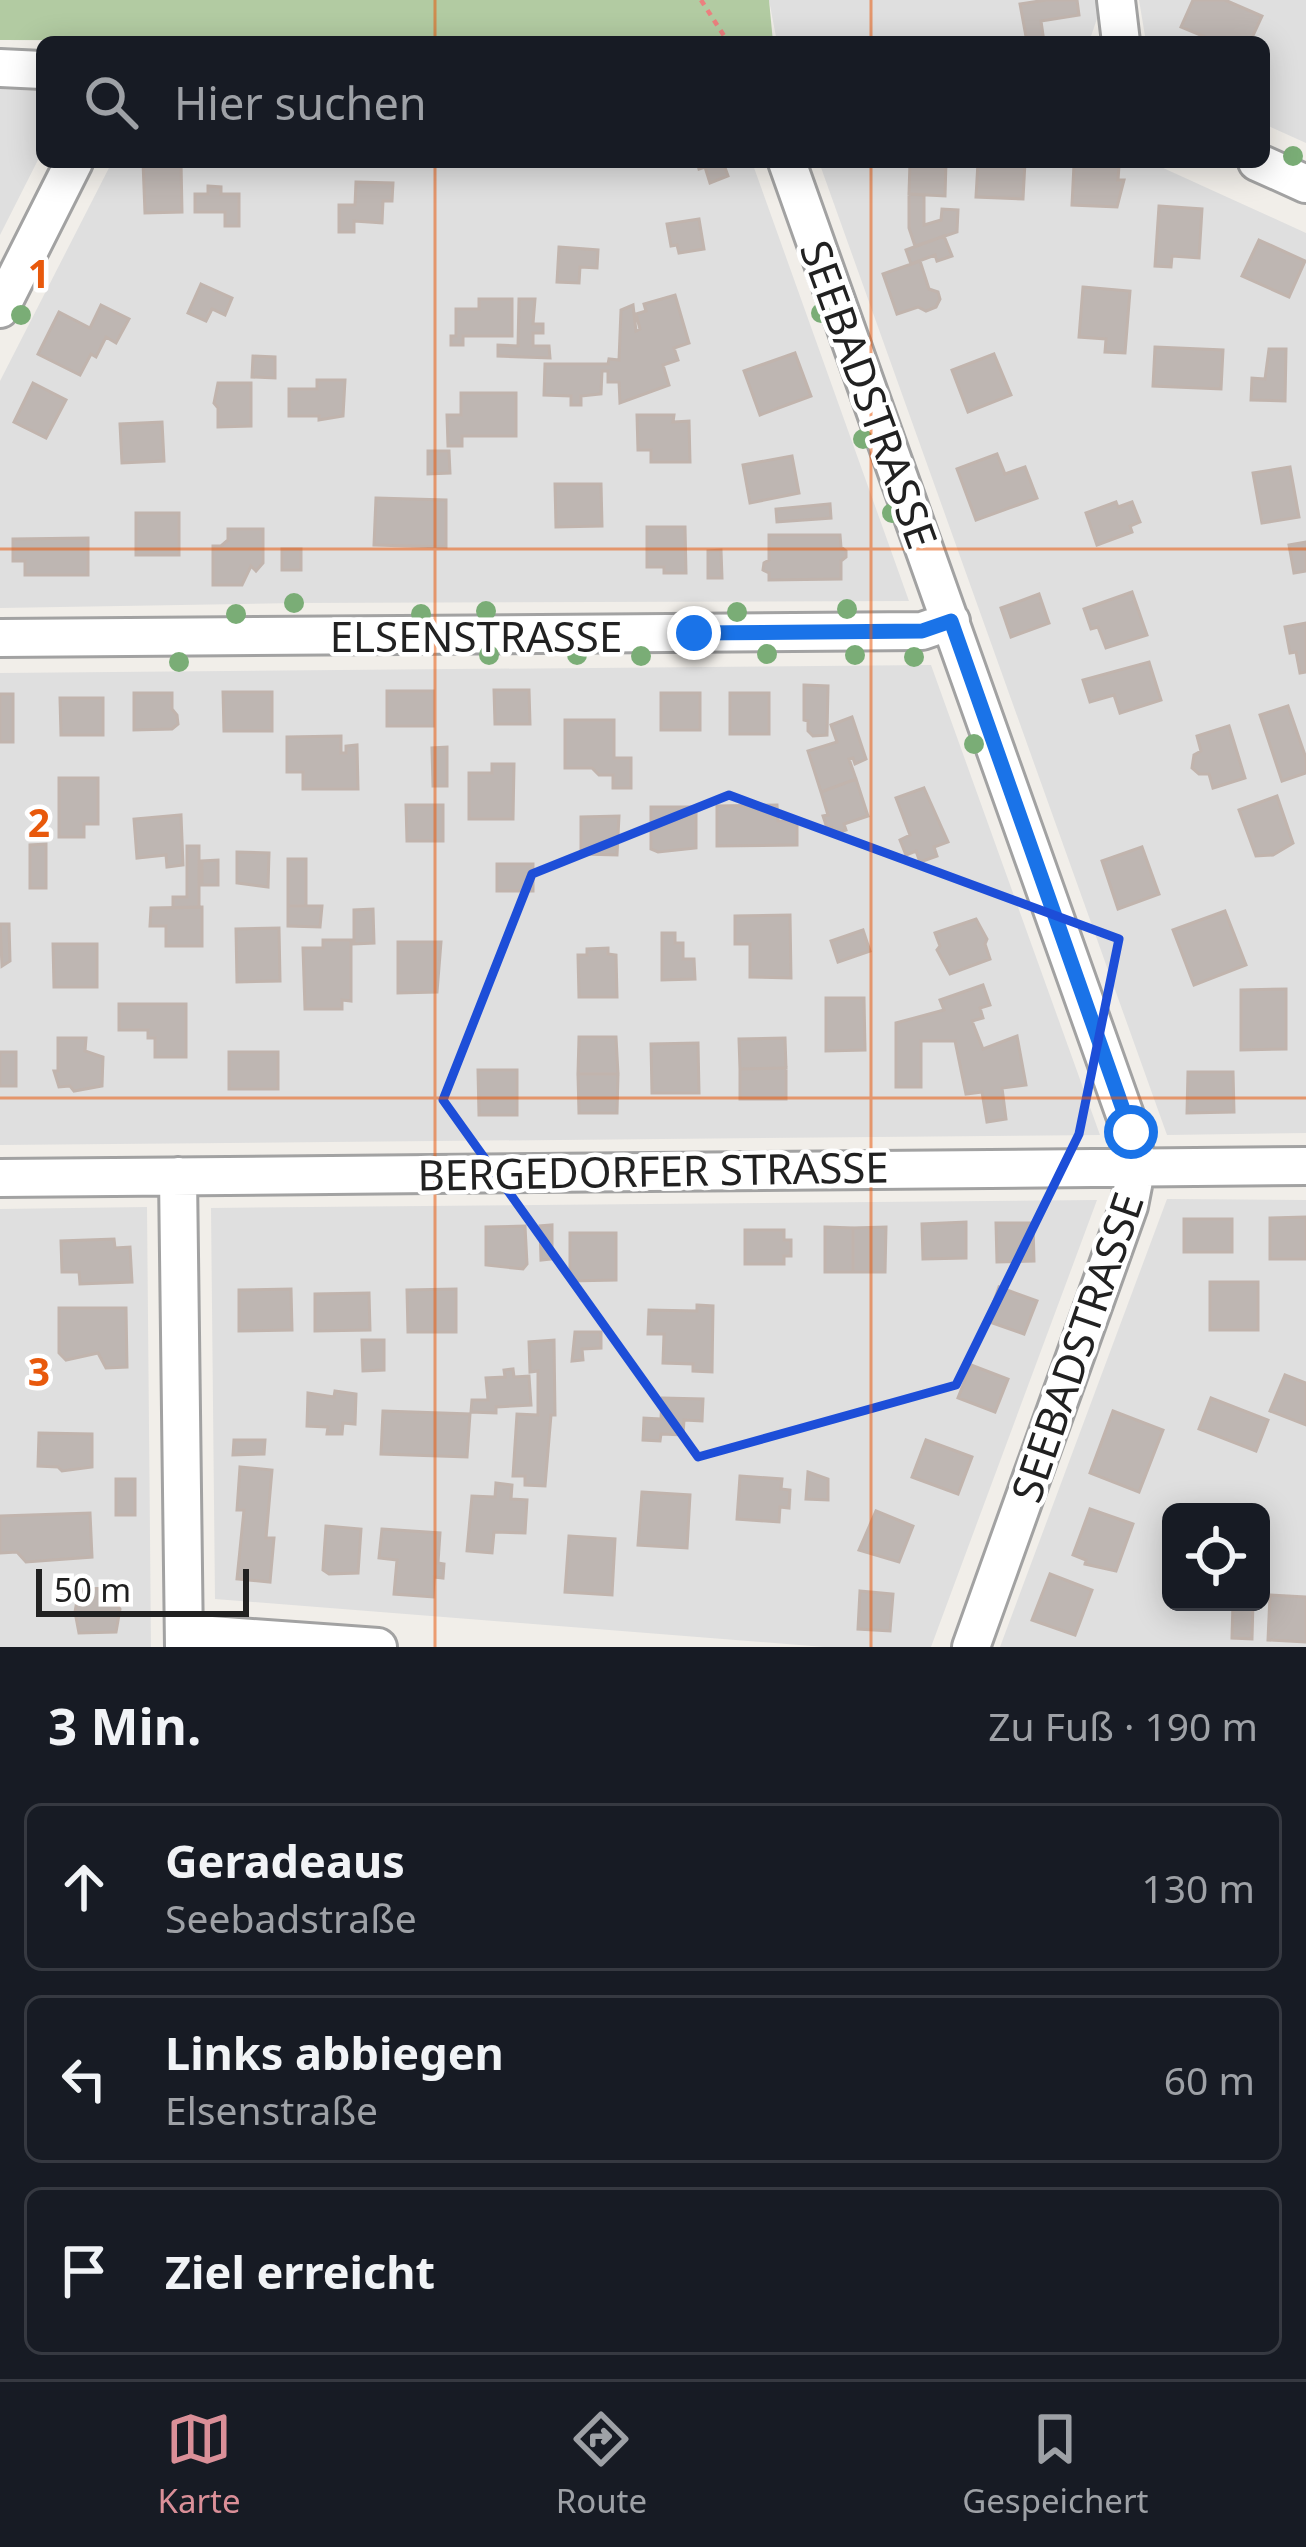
<!DOCTYPE html>
<html lang="de">
<head>
<meta charset="utf-8">
<style>
  body { margin:0; font-family:"Noto Sans",sans-serif; background:#242831; color:#f1f3f6 }
  .controls { position:absolute; right:36px; bottom:36px; display:grid; overflow:hidden; border-radius:18px; box-shadow:0 6px 30px #0003 }
  .controls button { width:108px; height:108px; display:grid; place-items:center; padding:0; border:0; border-bottom:3px solid #363941; background:#171b24; color:#f1f3f6; font:60px sans-serif }
  .scale { position:absolute; left:36px; bottom:30px; width:213px; box-sizing:border-box; padding-left:12px; border:6px solid #212121; border-top:0; font-size:33px; line-height:42px; white-space:nowrap; color:#212121; -webkit-text-stroke:9px #fff; paint-order:stroke }
  .stop { position:absolute; width:36px; height:36px; margin:-27px; border:9px solid #1a73e8; border-radius:50%; background:#fff }
  .stop.end { background:#1a73e8; border-color:#fff; box-shadow:0 3px 12px #0008 }
  .list { margin:0; padding:0; list-style:none }
  h2 { display:flex; justify-content:space-between; align-items:center; height:156px; margin:0; padding:0 48px; font-size:51px }
  h2 small { font-size:39px; font-weight:400; color:#9ea1a6 }
  .list li { display:grid; grid-template-columns:78px 1fr auto; gap:36px; align-items:center; box-sizing:border-box; height:168px; margin:0 24px 24px; padding:0 24px; border:3px solid #363941; border-radius:18px }
  .list b { display:block; font-size:45px; white-space:nowrap }
  .list p { margin:0; font-size:39px; white-space:nowrap; color:#9ea1a6 }
  .list em { font-size:39px; font-style:normal; color:#9ea1a6 }
  .icon { flex:none; width:66px; height:66px; fill:none; stroke:currentColor; stroke-width:2; stroke-linecap:round; stroke-linejoin:round }
  .map { position:relative; flex:none; width:1306px; height:1647px; overflow:hidden }
  .search { position:absolute; background:#171b24; box-shadow:0 6px 30px #0003; left:36px; right:36px; top:36px; height:132px; display:flex; align-items:center; gap:30px; box-sizing:border-box; padding:0 42px; border-radius:18px; color:#9ea1a6; font-size:45px }
  .sheet { height:732px; background:#171b24 }
  nav { display:flex; justify-content:space-around; align-items:center; box-sizing:border-box; height:168px; border-top:3px solid #363941; background:#171b24; font-size:33px; color:#9ea1a6 }
  nav a { display:grid; justify-items:center; gap:6px }
  nav .on { color:#da8f98 }
  .map>svg:first-child { display:block }
  .residential { fill:#dfdfdf; fill-rule:evenodd }
  .forest { fill:#b2cba2 }
  .building { fill:#beb6b2; stroke:#c1b4ad; stroke-width:3 }
  .lines { fill:none; stroke-linecap:round; stroke-linejoin:round }
  .street-casing { stroke:#a2a2a2; stroke-width:42 }
  .path { stroke:#ec807f; stroke-width:4.5; stroke-dasharray:6 6; stroke-linecap:butt }
  .street { stroke:#fff; stroke-width:36 }
  .tree { fill:#7aad76 }
  .route { stroke:#1a73e8; stroke-width:15 }
  .marked { fill:none; stroke:#1d4ed8; stroke-width:9; stroke-linejoin:round }
  .grid { fill:none; stroke:#e8590c; stroke-width:3; stroke-opacity:0.55 }
  .labels { text-anchor:middle; dominant-baseline:central; stroke-width:9; stroke-linejoin:round; paint-order:stroke }
  .street-label { font-size:42px; fill:#212121; stroke:#fff }
  .grid-label { font-size:39px; text-anchor:middle; font-weight:bold; fill:#e8590c; stroke:#fff; stroke-width:9; stroke-linejoin:round; paint-order:stroke }
</style>
</head>
<body>
<div class="map">
<svg width="1306" height="1647" viewBox="0 0 1306 1647">
  <rect width="100%" height="100%" fill="#f1eee9"/>
  <path class="residential" d="M769,0H1097L1099,13L1089,42H777Z
    M1139,0H1306V143L1264,124V42H1146Z
    M0,89L42,91V152L0,235Z
    M112,162H752L909,601L294,603L0,608V381Z
    M819,162H1150L1306,233V1133L1167,1135Z
    M931,665L1100,1135L0,1145V673Z
    M1167,1199L1306,1200V1647H1000ZM1171,1512H1261V1602H1171Z
    M1097,1200L931,1647H824L215,1599L211,1208Z
    M147,1207L151,1647H0V1209Z"/>
  <path class="forest" d="M0,0H769L773,42L0,40Z"/>
  <path class="building" d="M1046,0H1077L1079,15L1041,21L1044,42H1027L1020,4Z
    M1193,0H1225L1262,16L1250,42H1217L1181,27Z
    M143,162H181L182,212L145,213Z
    M697,162H723L728,176L710,183L705,167L699,169Z
    M910,162H946L945,196L909,194Z
    M978,162H1025L1023,199L976,197Z
    M1074,164L1119,166L1118,180H1124L1117,207L1072,205Z
    M356,182L393,183L392,201H383L382,223L354,221V232H339V205H355Z
    M208,186L221,187V194H239V226H225V212H195V194H208Z
    M909,194L924,195V225L941,220L942,209L958,210L957,232L915,246L909,228Z
    M1159,206L1202,209L1199,258L1172,256L1171,267L1155,266Z
    M699,219L704,249L679,253L677,245L671,246L667,224Z
    M944,236L952,256L937,261L935,255L911,264L906,250Z
    M1259,240L1305,261L1289,297L1242,276Z
    M559,247L598,250L597,268L580,267L579,283L557,282Z
    M920,261L929,289L938,292L940,299L936,307L926,311L918,307L897,314L883,274Z
    M201,284L232,298L225,315L212,309L206,321L188,313Z
    M1083,287L1130,291L1125,353L1105,352L1106,339L1079,337Z
    M675,295L689,343L674,348L678,360L663,365L669,385L620,403L619,382H608V371H602L601,394L581,396V405H571V396L544,395L545,364H608L609,359L619,360L621,310L633,305L636,331L640,329L636,314L646,311L644,304Z
    M479,299H512V336H463V345H451V336H456V309H479Z
    M519,299H535L533,324H543V333H533V346H549L550,358L498,356V345L518,346Z
    M101,305L129,319L116,343L106,337L96,357L91,354L80,375L38,354L59,312L90,328Z
    M1155,347L1223,350L1221,389L1153,386Z
    M1269,349H1286L1285,401L1251,400L1252,378L1265,379Z
    M795,353L811,396L760,415L744,371Z
    M994,354L1011,395L968,412L952,370Z
    M253,356L275,357V378L252,377Z
    M317,380H345L343,416L319,420V416H289V389H317Z
    M33,383L66,400L46,438L14,422Z
    M218,383H251V426L218,427V408L214,403Z
    M461,393H516V436H462V446H448L447,415H461Z
    M637,415H674L673,422L689,421L690,462H651V450H638Z
    M162,422L164,461L122,463L120,424Z
    M428,451H449L450,473L428,474Z
    M997,454L1005,474L1025,467L1037,498L976,520L957,469Z
    M792,456L799,493L750,503L743,465Z
    M1290,467L1299,517L1262,523L1253,473Z
    M555,484H601L602,526L556,527Z
    M376,498L446,500V547L374,545Z
    M1116,502L1118,507L1132,502L1140,522L1130,526L1132,532L1097,545L1086,513Z
    M830,504L831,518L777,522L776,509Z
    M136,513H179V555H136Z
    M647,527H685L686,573H664V567H647Z
    M228,529H263V563L256,571L251,566L242,585H213V546H221L228,540Z
    M769,535H840L841,547L846,551V557L841,561V579L769,580V573L763,570L764,563L769,560Z
    M88,538V575H25V561H13V539Z
    M1306,542V571L1294,573L1289,545Z
    M282,549H301V570H282Z
    M721,550L722,578H708V551Z
    M1132,592L1147,635L1106,648L1098,627L1091,629L1084,609Z
    M1039,594L1049,623L1011,637L1001,608Z
    M1306,623V672L1300,673L1296,652L1290,653L1285,627Z
    M1149,662L1161,700L1120,713L1114,695L1090,702L1083,680Z
    M804,685L828,686L827,735L813,736L808,731V721L804,720Z
    M494,690H529L530,724H495Z
    M387,691H433V726H387Z
    M223,692H272V731H224Z
    M134,693H172V709L177,715L178,724L172,729L134,730Z
    M661,693H700V730H661Z
    M730,693H769V734H730Z
    M0,694H13V742H0Z
    M60,698H103V735H61Z
    M1288,706L1306,758V773L1282,781L1260,715Z
    M852,717L866,759L855,764L853,758L849,759L856,779L821,792L808,751L837,742L831,725Z
    M565,720H614V758H631V788H613V775H599L592,768H565Z
    M1229,726L1245,778L1213,788L1209,774H1199L1192,768L1194,755L1201,751L1197,736Z
    M341,736V753H346V746L357,745L358,789H303V772H287V737Z
    M447,747V786H433L432,748Z
    M492,764H514L513,819H469V773H492Z
    M59,778H98V824H84V837H59Z
    M856,779L868,816L844,824L846,830L834,834L832,827L827,828L823,816L828,815L821,792Z
    M924,788L948,842L934,847L937,856L920,862L916,851L906,855L900,840L910,835L896,798Z
    M1277,796L1293,843L1273,855L1256,856L1239,810Z
    M406,805H443V841H407Z
    M777,805L778,821H797V845L717,846V806Z
    M651,807H696V848L658,852L651,849Z
    M181,815L183,865L167,867L166,855L137,858L134,819Z
    M619,816L617,855L581,854V817Z
    M46,844V888H30V845Z
    M187,846H199V907L173,908V897H187Z
    M1142,847L1159,894L1118,909L1102,861Z
    M237,852L269,853L268,887L237,883Z
    M288,859H306V906H288Z
    M218,860V885H202V861Z
    M497,864H533V891H497Z
    M288,906H322L320,927L288,926Z
    M202,907V946H166V926H150L151,908Z
    M373,909L374,943L354,944V910Z
    M1225,911L1246,965L1194,985L1173,930Z
    M790,915L791,978L750,977V944H735V916Z
    M976,919L987,939L985,944L990,959L950,974L937,950L940,946L935,933Z
    M0,924H9L10,961L2,966Z
    M279,928L280,981L237,982L236,929Z
    M863,930L870,951L838,962L831,941Z
    M662,933H675V943H683V959H694L695,979L662,980Z
    M323,940H351V1001L342,1000V1009H305L303,948H323Z
    M398,942H441L437,992L398,993Z
    M53,944H97V987H54Z
    M608,948V954L616,955L617,997H579L578,955H587V949Z
    M983,985L990,1005L980,1008L983,1018L972,1021L983,1049L1017,1036L1026,1085L1002,1088L1006,1119L987,1122L982,1092L966,1094L955,1041H921V1087H896V1023L944,1010L940,1000Z
    M1286,989V1049L1241,1050V990Z
    M826,998H864L865,1050L826,1051Z
    M119,1004H186V1057H155V1038H148V1030H119Z
    M579,1037H616L618,1074H578Z
    M58,1038H86L85,1051L103,1057L102,1086L74,1091L70,1086L59,1087L54,1071H58Z
    M785,1038L786,1068L740,1069L739,1039Z
    M698,1043L699,1093H652L651,1044Z
    M0,1052H16V1086H0Z
    M229,1052H278V1089H229Z
    M786,1068V1099H740V1069Z
    M478,1070H517V1115H479Z
    M1188,1072H1233L1234,1112L1187,1113Z
    M578,1074H618L617,1113H579Z
    M1306,1217V1259H1270V1218Z
    M1184,1219H1232V1252H1184Z
    M966,1222V1258L923,1259L922,1224Z
    M996,1223H1033L1034,1261L997,1262Z
    M552,1225V1259L541,1260L540,1226Z
    M525,1226L527,1264L523,1269L486,1265V1227Z
    M825,1227L853,1228V1272H825Z
    M886,1227L885,1272H853V1228Z
    M745,1230H784V1240H791V1256H784V1264H745Z
    M570,1233H616V1280L570,1281Z
    M114,1239L115,1248L130,1247L132,1282L80,1284L79,1272H62L61,1241Z
    M1210,1282H1258V1330H1210Z
    M999,1287L1037,1301L1024,1334L987,1321Z
    M291,1289L292,1330L239,1331V1290Z
    M456,1289V1332H408L407,1290Z
    M369,1293L370,1330L315,1331V1294Z
    M697,1305L713,1306L712,1372L693,1371V1364L663,1363L664,1334H648L649,1310L697,1311Z
    M59,1308H126L127,1367L106,1368L98,1353L66,1360L59,1353Z
    M575,1332H601V1348L582,1349L583,1360L572,1361Z
    M362,1340H384V1370L363,1371Z
    M554,1340L555,1415H551L545,1486L525,1485V1476H513L517,1414L538,1415V1371L530,1372L529,1342Z
    M971,1365L1008,1379L995,1412L958,1398Z
    M513,1369L514,1377L529,1376L531,1405L496,1407V1413L471,1412L472,1400H488L486,1378L505,1377L504,1370Z
    M1285,1375L1306,1383V1425L1270,1411Z
    M335,1391L356,1394L355,1424L343,1423L342,1434H327L328,1427L307,1426L308,1393L334,1397Z
    M662,1398L703,1399L702,1421L684,1420L683,1435L661,1434L660,1441L643,1440L644,1418L661,1419Z
    M1211,1398L1268,1420L1256,1451L1199,1429Z
    M383,1411L470,1414L467,1457L381,1454Z
    M1113,1411L1163,1430L1139,1492L1090,1473Z
    M39,1433L92,1434V1467L62,1471L58,1467L38,1466Z
    M234,1440H265L264,1454L233,1455Z
    M926,1440L972,1457L958,1494L912,1477Z
    M240,1467L272,1470L266,1538H274L270,1582L237,1579L244,1510H237Z
    M808,1472L828,1479V1500L806,1499Z
    M740,1476L782,1479L781,1489L790,1490L789,1508L780,1507L779,1522L737,1519Z
    M116,1479H135V1515H116Z
    M496,1483L512,1485L511,1499L527,1500L525,1533L494,1532L492,1553L467,1551L472,1496L495,1497Z
    M642,1492L690,1495L687,1548L638,1545Z
    M1090,1509L1133,1524L1116,1571L1085,1564L1086,1560L1073,1555Z
    M876,1511L913,1526L899,1562L859,1550Z
    M90,1513L92,1557L26,1562L17,1552L0,1553V1516Z
    M326,1526L361,1529L358,1573L329,1574L323,1570Z
    M382,1529L440,1533L438,1563L444,1564L443,1578L434,1577L433,1597L394,1594L397,1560L379,1558Z
    M569,1536L615,1539L612,1595L565,1592Z
    M1050,1574L1092,1590L1075,1635L1032,1620Z
    M116,1588V1603L120,1609L116,1632L79,1633L75,1612L79,1589Z
    M860,1591L893,1594L890,1631L858,1629Z
    M1270,1595L1306,1597V1642L1268,1640Z
    M1233,1602H1253L1252,1639L1232,1638Z"/>
  <g class="lines">
    <defs>
      <path id="street" d="M1116,0L1121,42
        M0,68L42,70
        M787,162L1131,1132L1137,1165L1129,1206L971,1647
        M1257,162L1306,184
        M0,309L74,162
        M0,638L922,631L951,621
        M178,1176L184,1647
        M0,1178L1306,1166
        M184,1633L378,1647"/>
    </defs>
    <use href="#street" class="street-casing"/>
    <path class="path" d="M701,0L728,42"/>
    <use href="#street" class="street"/>
  </g>
  <g class="tree">
    <circle cx="1293" cy="156" r="10"/>
    <circle cx="821" cy="313" r="10"/>
    <circle cx="21" cy="315" r="10"/>
    <circle cx="863" cy="439" r="10"/>
    <circle cx="892" cy="513" r="10"/>
    <circle cx="294" cy="603" r="10"/>
    <circle cx="847" cy="609" r="10"/>
    <circle cx="486" cy="611" r="10"/>
    <circle cx="737" cy="612" r="10"/>
    <circle cx="236" cy="614" r="10"/>
    <circle cx="421" cy="614" r="10"/>
    <circle cx="767" cy="654" r="10"/>
    <circle cx="489" cy="655" r="10"/>
    <circle cx="577" cy="655" r="10"/>
    <circle cx="855" cy="655" r="10"/>
    <circle cx="641" cy="656" r="10"/>
    <circle cx="914" cy="657" r="10"/>
    <circle cx="179" cy="662" r="10"/>
    <circle cx="974" cy="744" r="10"/>
  </g>
  <g class="lines">
    <path class="route" d="M694,633L922,631L951,621L1131,1132"/>
  </g>
  <path class="marked" d="M729,795L1119,939L1079,1134L956,1385L698,1457L443,1100L532,874Z"/>
  <path class="grid" d="M435,0V42M871,0V42M435,162V1647M871,162V1647M0,549H1306M0,1098H1306"/>
  <g class="labels">
    <g class="street-label">
      <text transform="translate(870 394) rotate(70)">SEEBADSTRASSE</text>
      <text x="476" y="635">ELSENSTRASSE</text>
      <text transform="translate(653 1170) rotate(-1)">BERGEDORFER STRASSE</text>
      <text transform="translate(1076 1347) rotate(-71)">SEEBADSTRASSE</text>
    </g>
  </g>
  <g class="grid-label">
    <text x="39" y="288">1</text>
    <text x="39" y="837">2</text>
    <text x="39" y="1386">3</text>
  </g>
</svg>
<div class="controls">
<button><svg class="icon" aria-label="locate" viewBox="0 0 24 24"><circle cx="12" cy="12" r="6"/><path d="M12 2v4M12 18v4M2 12h4M18 12h4"/></svg></button>
</div>
<div class="scale">50 m</div>
<div class="stop" style="left:1131px;top:1132px"></div>
<div class="stop end" style="left:694px;top:633px"></div>
<div class="search"><svg class="icon" aria-label="search" viewBox="0 0 24 24"><circle cx="10" cy="10" r="6"/><path d="M15 15l6 6"/></svg>Hier suchen</div>
</div>
<section class="sheet">
<h2>3 Min.<small>Zu Fuß · 190 m</small></h2>
<ul class="list">
<li><svg class="icon" aria-label="ahead" viewBox="0 0 24 24"><path d="M12 20V5M6 11l6-6 6 6"/></svg><div><b>Geradeaus</b><p>Seebadstraße</p></div><em>130 m</em></li>
<li><svg class="icon" aria-label="left" viewBox="0 0 24 24"><path d="M17 20v-9H6M10 6l-5 5 5 5"/></svg><div><b>Links abbiegen</b><p>Elsenstraße</p></div><em>60 m</em></li>
<li><svg class="icon" aria-label="arrive" viewBox="0 0 24 24"><path d="M6 21V4h12l-3 4 3 4H6"/></svg><div><b>Ziel erreicht</b></div></li>
</ul>
</section>
<nav>
<a class="on"><svg class="icon" aria-label="map" viewBox="0 0 24 24"><path d="M3 6l6-2 6 2 6-2v14l-6 2-6-2-6 2zM9 4v14M15 6v14"/></svg>Karte</a>
<a><svg class="icon" aria-label="directions" viewBox="0 0 24 24"><path d="M12 3l9 9-9 9-9-9zM9 14v-3h6M13 9l2 2-2 2"/></svg>Route</a>
<a><svg class="icon" aria-label="saved" viewBox="0 0 24 24"><path d="M7 4h10v16l-5-4-5 4z"/></svg>Gespeichert</a>
</nav>
</body>
</html>
